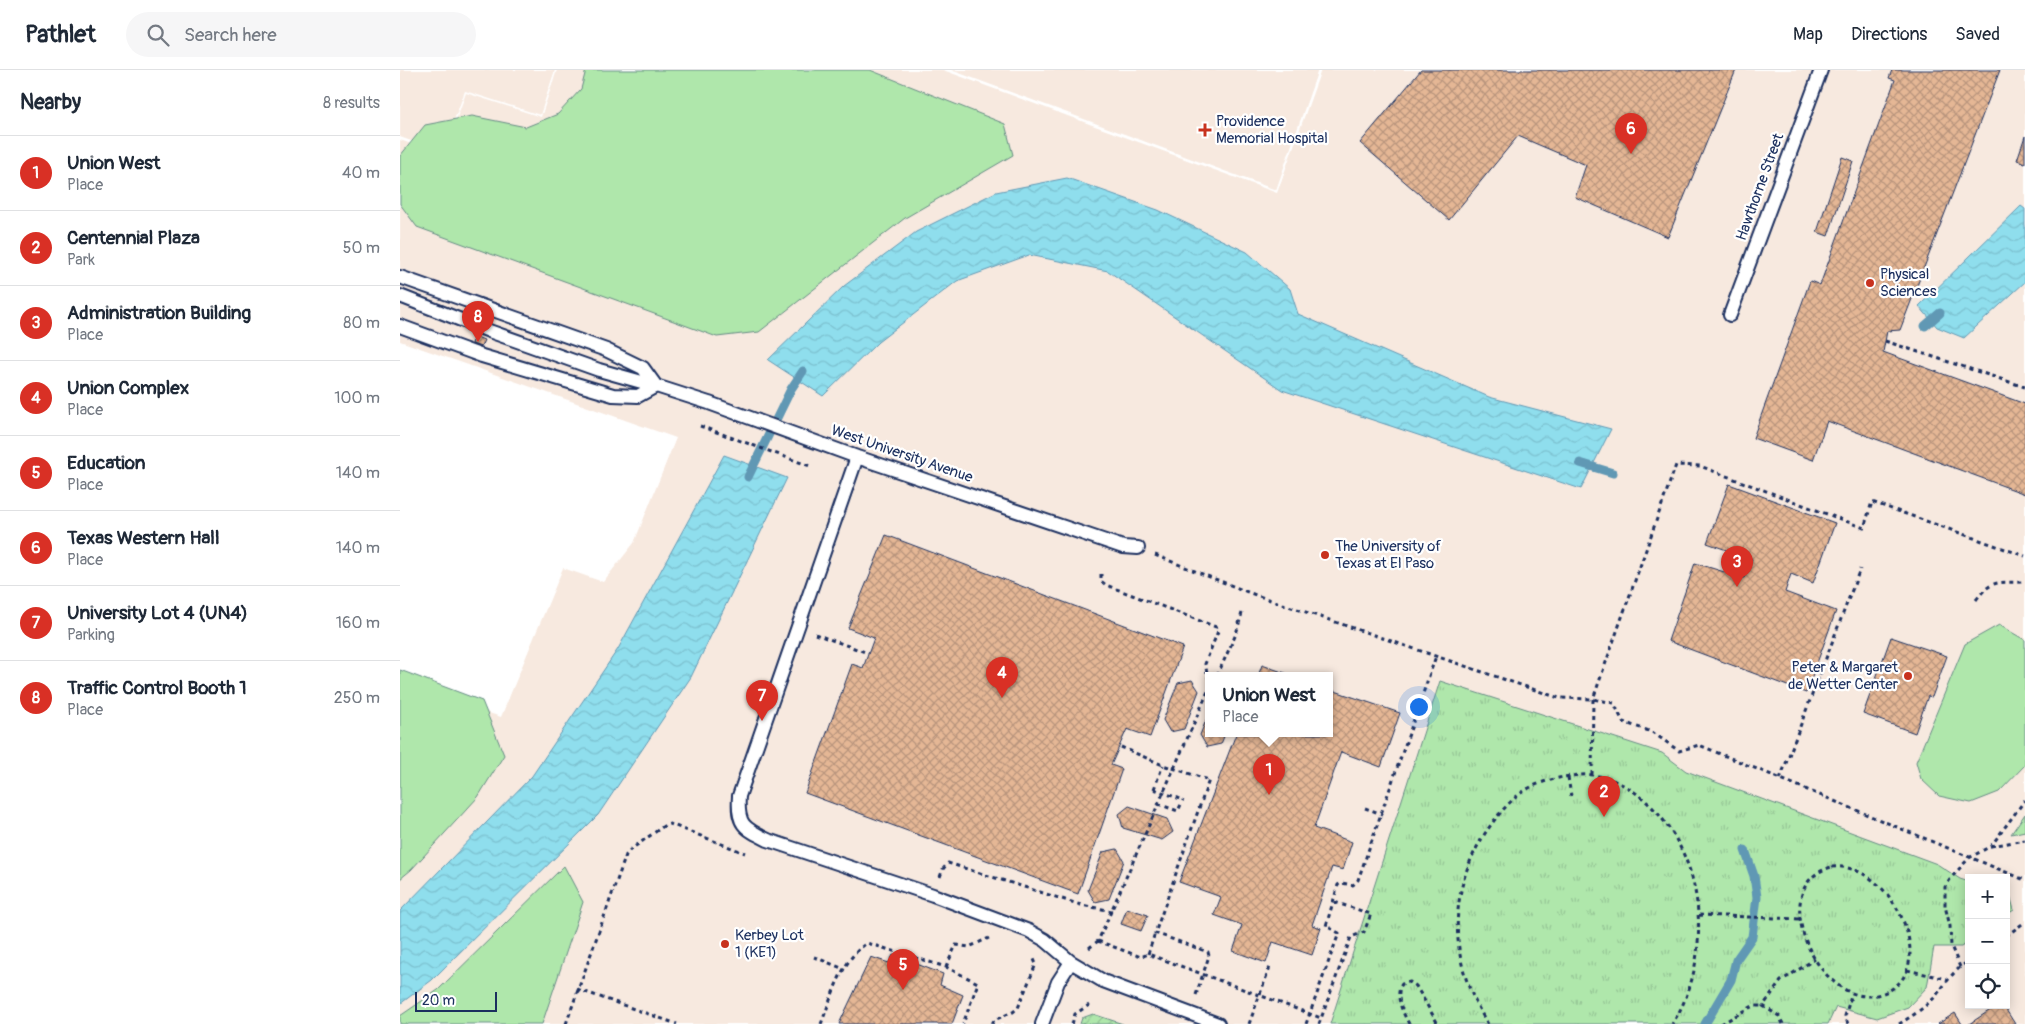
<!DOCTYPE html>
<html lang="en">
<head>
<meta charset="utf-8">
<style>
  body { margin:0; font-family:Pangolin,sans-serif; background:#f6f6f7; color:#1f2937 }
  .controls { position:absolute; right:15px; bottom:15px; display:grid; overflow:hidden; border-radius:0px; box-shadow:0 2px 12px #0003 }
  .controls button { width:45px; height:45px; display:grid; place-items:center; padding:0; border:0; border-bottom:1px solid #e0e1e3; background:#fff; color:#1f2937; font:25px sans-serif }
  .scale { position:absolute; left:15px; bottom:12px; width:82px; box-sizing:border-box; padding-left:5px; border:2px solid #1b2f5e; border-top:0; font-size:14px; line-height:18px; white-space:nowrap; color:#1b2f5e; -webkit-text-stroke:4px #fff; paint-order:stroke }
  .you { position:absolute; left:1018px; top:636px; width:18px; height:18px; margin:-12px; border:4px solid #fff; border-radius:50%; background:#1a73e8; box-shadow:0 0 0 8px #1a73e833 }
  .badge { display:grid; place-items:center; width:32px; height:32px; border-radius:50%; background:#d93025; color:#fff; font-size:16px; font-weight:700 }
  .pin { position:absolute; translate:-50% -41px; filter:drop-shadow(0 1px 2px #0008) }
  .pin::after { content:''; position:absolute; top:26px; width:18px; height:15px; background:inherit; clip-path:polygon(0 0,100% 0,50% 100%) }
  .popup { position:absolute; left:805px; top:602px; width:128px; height:65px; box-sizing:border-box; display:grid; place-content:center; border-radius:0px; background:#fff; filter:drop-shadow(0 1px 4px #0005); font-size:16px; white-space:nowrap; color:#747a83 }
  .popup b { font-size:19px; color:#1f2937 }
  .popup::after { content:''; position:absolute; left:50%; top:100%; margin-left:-10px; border:10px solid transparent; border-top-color:#fff }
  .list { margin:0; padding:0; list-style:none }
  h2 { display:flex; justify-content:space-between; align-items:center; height:65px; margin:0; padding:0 20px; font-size:21px }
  h2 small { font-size:16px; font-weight:400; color:#747a83 }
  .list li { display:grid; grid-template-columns:32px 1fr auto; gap:15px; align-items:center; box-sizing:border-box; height:75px; padding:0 20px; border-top:1px solid #e0e1e3 }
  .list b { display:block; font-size:19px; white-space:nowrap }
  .list p { margin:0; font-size:16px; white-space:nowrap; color:#747a83 }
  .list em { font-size:16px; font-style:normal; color:#747a83 }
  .icon { flex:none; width:28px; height:28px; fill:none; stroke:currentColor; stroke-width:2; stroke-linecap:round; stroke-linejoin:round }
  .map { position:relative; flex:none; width:1625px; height:954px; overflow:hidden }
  header { display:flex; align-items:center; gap:30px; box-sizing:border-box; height:70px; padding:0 25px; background:#fff; border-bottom:1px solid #e0e1e3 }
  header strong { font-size:24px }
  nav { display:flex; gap:28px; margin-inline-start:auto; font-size:18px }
  .search { width:350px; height:45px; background:#f6f6f7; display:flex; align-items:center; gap:12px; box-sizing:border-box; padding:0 18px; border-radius:28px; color:#747a83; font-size:19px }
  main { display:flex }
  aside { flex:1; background:#fff }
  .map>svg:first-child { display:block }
  .built { fill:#f7e9df; fill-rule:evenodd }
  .grass { fill:#afe7ab; stroke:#658b84 }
  .park { fill:url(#park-tufts); stroke:#658b84 }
  .garden { fill:url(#garden-furrows); stroke:#658b84 }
  .water { fill:url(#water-waves); stroke:#6198b4 }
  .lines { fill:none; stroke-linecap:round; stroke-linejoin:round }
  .stream { stroke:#6198b4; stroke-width:9 }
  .building { fill:url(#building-cross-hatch); stroke:#1b2f5e }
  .lane-casing { stroke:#1b2f5e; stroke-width:16 }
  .path { stroke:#1b2f5e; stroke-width:3; stroke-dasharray:4 4; stroke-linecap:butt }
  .lane { stroke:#fff; stroke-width:12 }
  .path-bridge { stroke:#1b2f5e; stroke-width:3; stroke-dasharray:4 4; stroke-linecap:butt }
  .poi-dot { fill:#c8321e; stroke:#fff; stroke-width:2 }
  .labels { text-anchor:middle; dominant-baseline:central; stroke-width:4.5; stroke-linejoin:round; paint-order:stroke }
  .poi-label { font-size:15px; fill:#1b2f5e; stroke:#fff; text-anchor:start }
  .street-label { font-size:15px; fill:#1b2f5e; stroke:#fff }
</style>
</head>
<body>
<header>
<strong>Pathlet</strong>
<div class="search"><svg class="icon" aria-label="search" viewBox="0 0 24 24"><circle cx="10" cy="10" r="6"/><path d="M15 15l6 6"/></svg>Search here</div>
<nav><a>Map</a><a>Directions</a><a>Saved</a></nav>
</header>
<main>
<aside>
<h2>Nearby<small>8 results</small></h2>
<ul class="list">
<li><span class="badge">1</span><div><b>Union West</b><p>Place</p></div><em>40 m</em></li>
<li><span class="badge">2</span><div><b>Centennial Plaza</b><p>Park</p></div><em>50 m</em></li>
<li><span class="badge">3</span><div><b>Administration Building</b><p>Place</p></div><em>80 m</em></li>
<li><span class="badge">4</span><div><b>Union Complex</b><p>Place</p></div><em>100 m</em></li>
<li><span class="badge">5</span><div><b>Education</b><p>Place</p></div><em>140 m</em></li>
<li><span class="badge">6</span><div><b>Texas Western Hall</b><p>Place</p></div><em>140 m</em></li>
<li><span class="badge">7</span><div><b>University Lot 4 (UN4)</b><p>Parking</p></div><em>160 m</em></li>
<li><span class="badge">8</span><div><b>Traffic Control Booth 1</b><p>Place</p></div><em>250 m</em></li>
</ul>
</aside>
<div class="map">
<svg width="1625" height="954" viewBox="0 0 1625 954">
  <defs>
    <pattern id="park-tufts" width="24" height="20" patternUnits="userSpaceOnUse" patternTransform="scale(1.25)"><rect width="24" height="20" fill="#afe7ab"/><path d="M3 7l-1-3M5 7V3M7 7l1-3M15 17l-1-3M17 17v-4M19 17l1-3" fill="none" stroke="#96c696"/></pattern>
    <pattern id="garden-furrows" width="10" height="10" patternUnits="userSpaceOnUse" patternTransform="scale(1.25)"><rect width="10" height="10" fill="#afe7ab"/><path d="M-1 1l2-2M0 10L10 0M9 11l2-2" fill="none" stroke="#96c696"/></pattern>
    <pattern id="water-waves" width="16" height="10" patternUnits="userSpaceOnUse" patternTransform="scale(1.25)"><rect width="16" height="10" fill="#8fdeed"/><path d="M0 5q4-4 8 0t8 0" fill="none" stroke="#7bbfce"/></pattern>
    <pattern id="building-cross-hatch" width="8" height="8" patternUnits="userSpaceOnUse" patternTransform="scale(1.25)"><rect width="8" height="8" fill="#e5b795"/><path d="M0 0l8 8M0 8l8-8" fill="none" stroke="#b9957d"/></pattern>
  </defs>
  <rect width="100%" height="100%" fill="#fff"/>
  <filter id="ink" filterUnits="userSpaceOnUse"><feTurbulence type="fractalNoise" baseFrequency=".02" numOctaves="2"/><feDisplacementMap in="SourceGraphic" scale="10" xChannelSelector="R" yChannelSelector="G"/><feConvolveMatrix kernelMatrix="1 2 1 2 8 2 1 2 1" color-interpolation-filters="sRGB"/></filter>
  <g filter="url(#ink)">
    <path class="built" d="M0,0H155L140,45L65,21L42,82L0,67Z
      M157,0H543L877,123L921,0H1625V954H0V613L101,647L163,498L203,512L234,473L276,368L0,271V70L43,85L66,23L141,47ZM809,606H929V664H809ZM1569,808H1606V935H1569Z
      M551,0H918L876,120Z"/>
    <path class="grass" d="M186,0H470L605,54L613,85L505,148L359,262L317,267L17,157L0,134V86L25,55L72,46L126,57L158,44L181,19Z
      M1599,555L1625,570V695L1599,722L1571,733L1539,726L1521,709L1516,692L1565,574Z
      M0,600L82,631L104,685L78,727L11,800L0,809Z
      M1625,744V761L1611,764Z
      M164,796L183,832L142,954H0V946L38,920Z"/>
    <path class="park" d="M1040,611L1262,683L1286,701L1537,794L1560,809L1569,812V872L1561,877H1534L1527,917L1508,937L1477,948L1436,937L1428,954H930Z
      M1606,824L1610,825L1614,840L1606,845Z"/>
    <path class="garden" d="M693,944L723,954H680L682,948Z"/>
    <path class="water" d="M667,108L758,140L847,182L890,219L898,244L1089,327L1211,359L1181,419L882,320L708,201L629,185L557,211L478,272L423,326L368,290L444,216L516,162L596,122Z
      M1621,136L1625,139V212L1564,268L1537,257L1519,236Z
      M324,385L387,408L291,607L198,745L32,910L0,934V841L132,706L218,579Z"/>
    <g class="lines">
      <path class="stream" d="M1525,256L1540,243
        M1180,393L1213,403
        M348,407L391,319L403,301
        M1305,954L1331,910L1336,890L1352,867L1357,827L1354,806L1345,780"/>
    </g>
    <path class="building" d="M1021,0H1336L1268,167L1175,127L1186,95L1118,66L1049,150L960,73Z
      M1492,0H1600L1500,260L1487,261L1483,282L1625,334V424L1427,351L1413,390L1353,368L1410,211L1420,215L1495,10L1489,8Z
      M1625,66V93L1617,90Z
      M1442,87L1453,91L1428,166L1417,162Z
      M74,266L84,270L81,277L72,274Z
      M1329,414L1435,453L1413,513L1391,504L1385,522L1436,541L1406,623L1268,571L1295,493L1344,508L1352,489L1307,473Z
      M486,465L783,577L750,667L727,659L711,695L722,699L678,824L405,723L452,594L463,598L474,568L448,558Z
      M1491,567L1547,586L1532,627L1528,626L1515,663L1463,644Z
      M862,595L894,606H858Z
      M792,610L799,621L784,659L770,662L763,650L778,613Z
      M929,619L1000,643L981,697L941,682L914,758L952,772L943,800L932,797L912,855L921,858L912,885L873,872L866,893L833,881L842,855L814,845L821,827L779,812L836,664H929Z
      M809,643V664H825L821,674L807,677L800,665Z
      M729,736L767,749L773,762L762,770L723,758L719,744Z
      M717,779L724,791L709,829L695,832L688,820L703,782Z
      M727,838L748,845L741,861L721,854Z
      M493,885L543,904L540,915L563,925L552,954H439L471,887L489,893Z
      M1598,935H1603L1615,954H1569Z
      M1555,943L1562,954H1538Z"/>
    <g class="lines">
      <defs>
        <path id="lane" d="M0,207L206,280L243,298L256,316
          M0,226L89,261L199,300L256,316L309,333L457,387L723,477L738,478
          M1330,245L1421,0
          M0,256L82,286L213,325L238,326L256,316
          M457,387L339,726C337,754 343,758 368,770L533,825L629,861L645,870L671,892L703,911L818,954
          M642,954L658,912L671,892"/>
      </defs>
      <use href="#lane" class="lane-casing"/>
      <path class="path" d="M1485,271L1625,317
        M300,356L410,396
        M755,485L850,523L1159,628L1193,629L1214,633L1223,652L1252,662L1279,681L1299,675L1625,810
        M701,504V511L706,515L816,557L818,561L805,594L809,611
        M1576,530C1593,508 1598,513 1625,512
        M415,564L468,583
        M817,606L836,564L842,543
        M1192,705L1193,629L1276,395L1300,396L1464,458L1472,432L1625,486
        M1168,707L1171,726
        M1380,709L1460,499
        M754,719L763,695
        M758,734L778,741L783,730
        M965,738L982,744
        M1591,776L1625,770
        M1432,797C1493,790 1547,908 1477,925C1419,939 1362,814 1432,797Z
        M540,807L543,799L548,793L681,835L712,841
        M1299,845L1400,849
        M1606,866L1625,852
        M698,871L741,887L748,884L921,948
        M689,878L698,871L809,619
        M748,884L755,863
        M414,887L444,899
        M546,897L556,875L569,877L589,868
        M1560,897L1551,876L1550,856L1545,836V817L1551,808L1569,788L1591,776L1625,730
        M1507,900L1547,909
        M177,919L277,954
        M796,925L803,904
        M166,954L226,785L230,780L265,755L270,754L345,783
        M421,954C432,927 441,890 467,873L546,897L578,913L563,954
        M592,954L594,950L613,942L618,938L636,894L633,887
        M672,954L675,944L689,935
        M849,954L871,894
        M906,954L939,863L926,856L938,815L941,813L953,815L958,810L1036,586
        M919,954L951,867L964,862L971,844L934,832
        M1009,954C1003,943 994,925 1002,914L1010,912L1016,916L1038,954
        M1088,954C1049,894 1046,822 1086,762C1096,747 1109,731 1124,721C1136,713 1150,710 1163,707C1172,706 1184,704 1193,705C1245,712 1284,768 1294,816C1304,860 1298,915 1272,954
        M1321,954L1353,936H1363
        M1383,954L1379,946L1363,936L1381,911L1415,889
        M1448,954L1445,946L1452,923
        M1499,954C1511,947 1524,938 1534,928C1547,913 1550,903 1569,891"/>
      <use href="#lane" class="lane"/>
      <path class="path-bridge" d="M721,677L763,695L809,710L755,863L808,882L809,886L803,904
        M754,719L783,730"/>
    </g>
  </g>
  <g class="poi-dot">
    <path d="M802.5 52.5h5v5h5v5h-5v5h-5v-5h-5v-5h5z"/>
    <circle cx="1470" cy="213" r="5"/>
    <circle cx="925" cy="485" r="5"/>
    <circle cx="1508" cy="606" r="5"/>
    <circle cx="325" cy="874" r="5"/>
  </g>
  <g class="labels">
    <g class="poi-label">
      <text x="816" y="51">Providence<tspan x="816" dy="17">Memorial Hospital</tspan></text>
      <text x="1480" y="204">Physical<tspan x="1480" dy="17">Sciences</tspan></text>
      <text x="935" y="476">The University of<tspan x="935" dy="17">Texas at El Paso</tspan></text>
      <text x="1498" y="597" text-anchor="end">Peter &amp; Margaret<tspan x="1498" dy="17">de Wetter Center</tspan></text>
      <text x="335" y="865">Kerbey Lot<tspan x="335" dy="17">1 (KE1)</tspan></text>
    </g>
    <g class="street-label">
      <text transform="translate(1360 117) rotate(-70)">Hawthorne Street</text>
      <text transform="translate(502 384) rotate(19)">West University Avenue</text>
    </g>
  </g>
</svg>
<div class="controls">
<button>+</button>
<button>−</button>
<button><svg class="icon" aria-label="locate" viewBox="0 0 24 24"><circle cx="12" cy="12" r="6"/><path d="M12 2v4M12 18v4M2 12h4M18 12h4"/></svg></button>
</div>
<div class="scale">20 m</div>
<div class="you"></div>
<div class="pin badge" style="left:869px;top:725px">1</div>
<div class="popup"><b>Union West</b>Place</div>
<div class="pin badge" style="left:1204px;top:747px">2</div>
<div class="pin badge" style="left:1337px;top:517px">3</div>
<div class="pin badge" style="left:602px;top:628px">4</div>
<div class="pin badge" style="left:503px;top:920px">5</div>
<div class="pin badge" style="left:1231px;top:84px">6</div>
<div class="pin badge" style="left:362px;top:651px">7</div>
<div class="pin badge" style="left:78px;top:272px">8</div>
</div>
</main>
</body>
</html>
